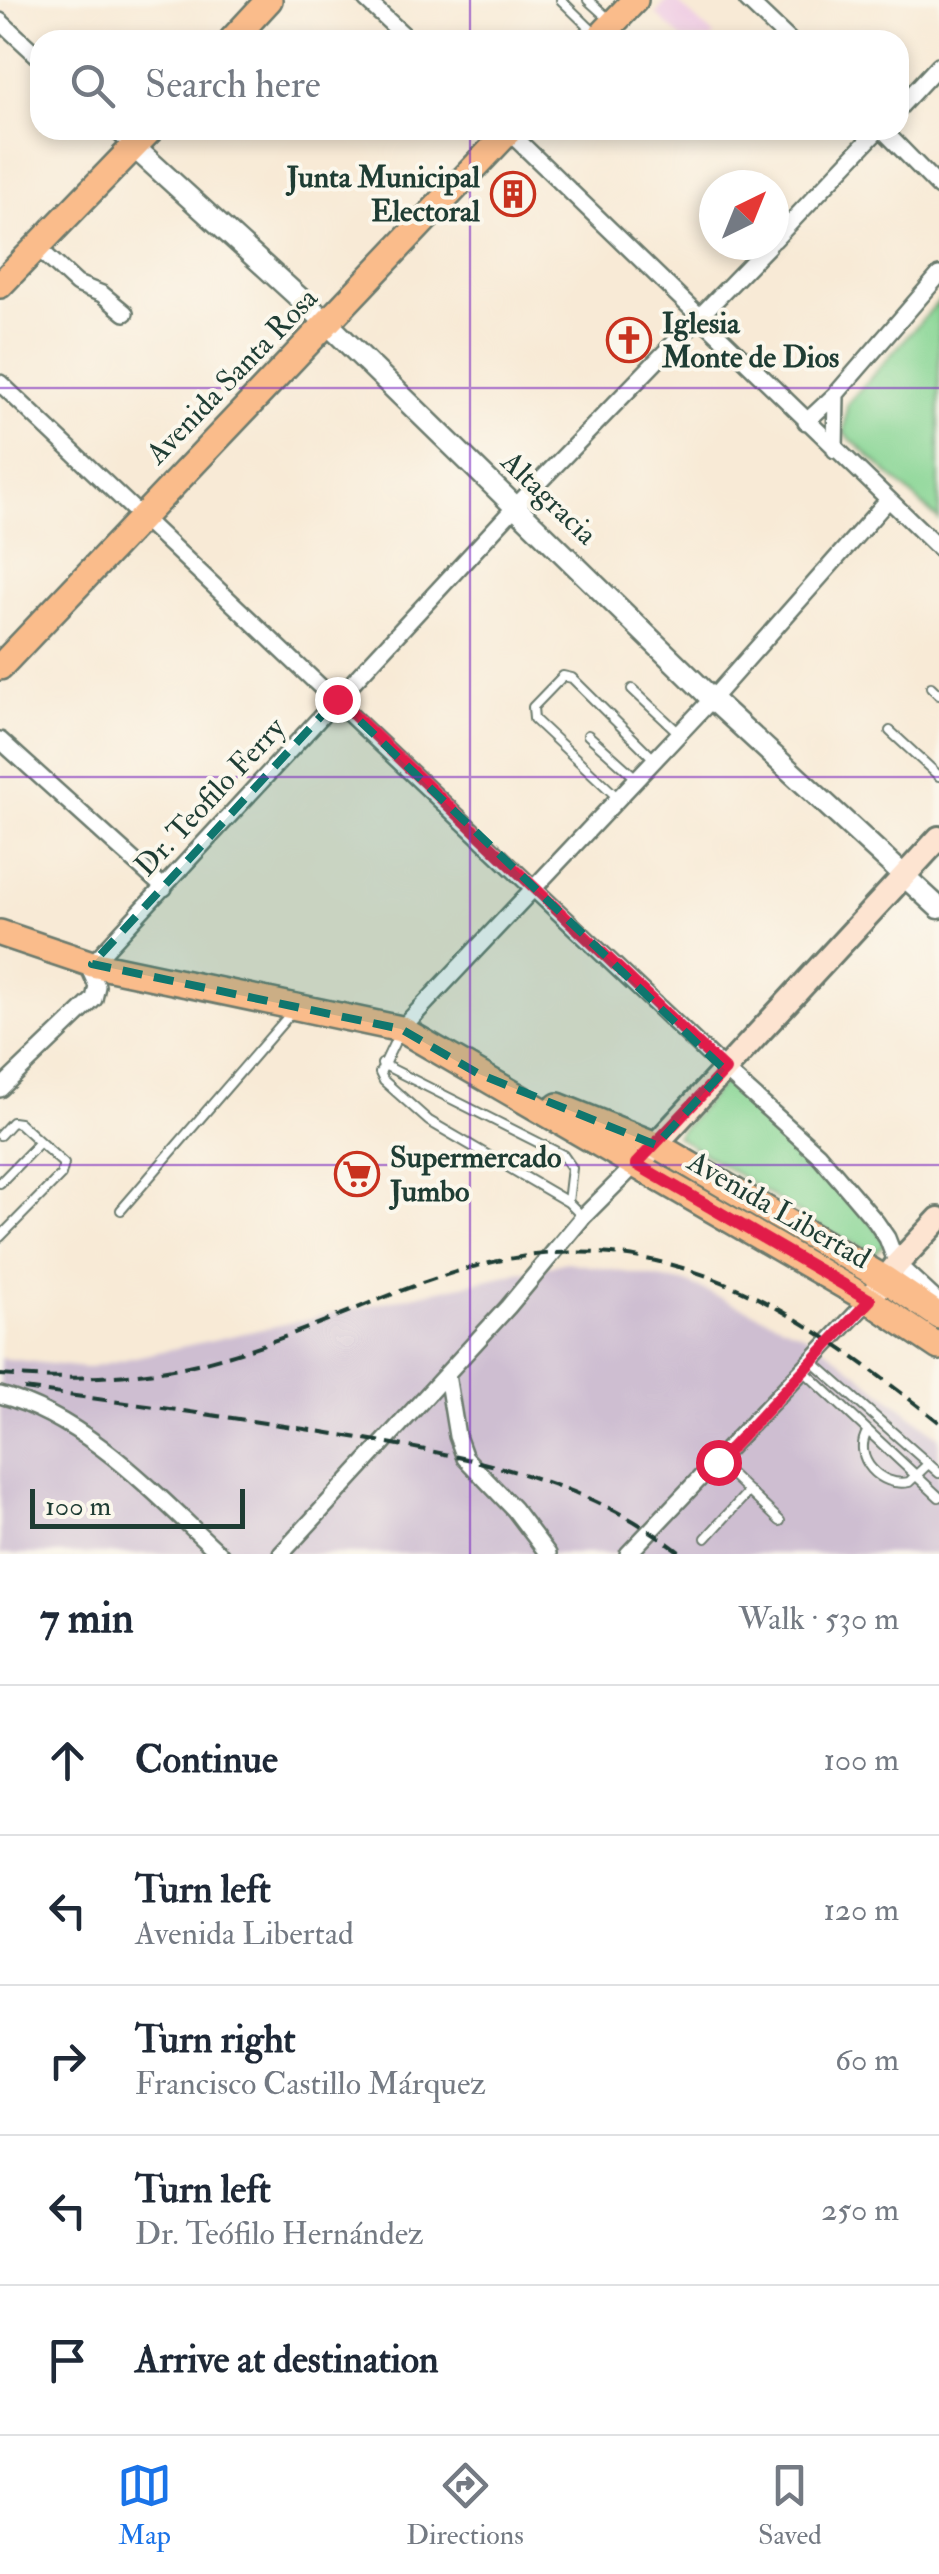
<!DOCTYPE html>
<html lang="en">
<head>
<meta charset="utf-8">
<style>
  body { margin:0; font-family:"IM FELL Double Pica",serif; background:#f6f6f7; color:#1f2937 }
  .compass { position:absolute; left:699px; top:170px; width:90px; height:90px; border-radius:50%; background:#fff; box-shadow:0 5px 15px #0003; rotate:43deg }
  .scale { position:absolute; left:30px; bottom:25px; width:215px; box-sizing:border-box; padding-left:10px; border:5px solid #1f3d34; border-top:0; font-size:28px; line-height:35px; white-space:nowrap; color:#1f3d34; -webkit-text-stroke:8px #fbf7ec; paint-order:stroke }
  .stop { position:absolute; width:30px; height:30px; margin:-22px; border:8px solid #e11d48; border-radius:50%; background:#fff }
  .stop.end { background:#e11d48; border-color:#fff; box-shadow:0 2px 10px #0008 }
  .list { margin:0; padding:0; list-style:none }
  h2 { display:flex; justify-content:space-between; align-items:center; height:130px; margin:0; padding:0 40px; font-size:42px }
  h2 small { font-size:32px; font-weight:400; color:#747a83 }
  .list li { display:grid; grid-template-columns:65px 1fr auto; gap:30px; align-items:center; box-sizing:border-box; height:150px; padding:0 40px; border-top:2px solid #e0e1e3 }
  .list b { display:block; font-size:38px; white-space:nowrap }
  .list p { margin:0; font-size:32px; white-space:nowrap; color:#747a83 }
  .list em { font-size:32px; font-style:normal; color:#747a83 }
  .icon { flex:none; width:55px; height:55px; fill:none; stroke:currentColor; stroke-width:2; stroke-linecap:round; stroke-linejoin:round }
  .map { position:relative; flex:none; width:939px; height:1554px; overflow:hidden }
  .search { position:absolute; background:#fff; box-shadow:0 5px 15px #0003; left:30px; right:30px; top:30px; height:110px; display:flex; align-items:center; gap:25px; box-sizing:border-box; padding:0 35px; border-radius:30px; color:#747a83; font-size:38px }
  .sheet { height:880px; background:#fff }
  nav { display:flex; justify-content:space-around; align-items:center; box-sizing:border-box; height:140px; border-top:2px solid #e0e1e3; background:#fff; font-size:28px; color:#747a83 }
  nav a { display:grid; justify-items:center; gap:5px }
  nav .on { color:#1a73e8 }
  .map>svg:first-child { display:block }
  .built { fill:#f0d0e4 }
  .industrial { fill:#cebed1 }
  .green { fill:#88d594; stroke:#548964; stroke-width:2.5 }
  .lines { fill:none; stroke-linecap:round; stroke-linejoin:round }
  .service-casing { stroke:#6b7a6d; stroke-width:12 }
  .minor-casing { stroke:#6b7a6d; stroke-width:20 }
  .tertiary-casing { stroke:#6b7a6d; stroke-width:25 }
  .secondary-casing { stroke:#6b7a6d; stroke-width:28 }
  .primary-casing { stroke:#6b7a6d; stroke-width:30 }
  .service { stroke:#fff; stroke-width:8 }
  .minor { stroke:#fff; stroke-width:15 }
  .tertiary { stroke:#fff; stroke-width:20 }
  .secondary { stroke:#fde4d1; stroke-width:22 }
  .primary { stroke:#fabc8b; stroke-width:25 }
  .rail { stroke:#1f3d34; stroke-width:4; stroke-dasharray:15 8; stroke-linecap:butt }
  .route { stroke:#e11d48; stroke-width:12 }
  .marked { fill:#0f766e; fill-opacity:0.2; stroke:#0f766e; stroke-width:8; stroke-dasharray:20 12; stroke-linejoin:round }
  .grid { fill:none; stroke:#7b2cbf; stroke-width:2.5; stroke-opacity:0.55 }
  .labels { text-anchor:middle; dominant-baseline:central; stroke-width:8; stroke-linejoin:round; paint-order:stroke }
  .poi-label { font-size:30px; font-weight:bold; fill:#1f3d34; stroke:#fbf7ec; text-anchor:start }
  .street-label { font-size:30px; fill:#1f3d34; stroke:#fbf7ec }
</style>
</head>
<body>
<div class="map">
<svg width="939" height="1554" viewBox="0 0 939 1554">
  <rect width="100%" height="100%" fill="#fbf7ec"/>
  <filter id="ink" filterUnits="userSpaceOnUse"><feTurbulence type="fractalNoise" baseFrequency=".01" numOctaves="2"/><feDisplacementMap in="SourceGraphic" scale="20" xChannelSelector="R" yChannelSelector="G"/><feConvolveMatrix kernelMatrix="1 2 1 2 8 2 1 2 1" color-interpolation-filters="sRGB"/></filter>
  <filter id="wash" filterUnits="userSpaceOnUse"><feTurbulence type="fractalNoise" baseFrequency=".0048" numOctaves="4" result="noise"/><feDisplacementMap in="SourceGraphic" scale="40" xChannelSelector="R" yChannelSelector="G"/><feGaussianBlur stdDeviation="2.25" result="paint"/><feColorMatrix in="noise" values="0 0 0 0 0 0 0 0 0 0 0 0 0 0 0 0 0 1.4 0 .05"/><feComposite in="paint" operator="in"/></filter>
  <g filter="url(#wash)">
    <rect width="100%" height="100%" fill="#f8ead6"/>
    <path class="built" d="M668,0H675L714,36L710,40H683L656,14Z"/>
    <path class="industrial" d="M567,1262L688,1283L812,1338L939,1437V1554H0V1358L85,1368Z"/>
    <path class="green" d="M939,301V520L844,433L847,404Z
      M726,1080L873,1223L885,1244L875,1253L827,1231L676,1136Z"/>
  </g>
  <g filter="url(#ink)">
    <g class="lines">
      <defs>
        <path id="service" d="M561,0L597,35
          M588,0L610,20
          M931,687L939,695
          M632,689L679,733
          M890,731L939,776
          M588,735L636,778
          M617,797L534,719L533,707L563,676L572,678L654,759
          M399,1033L380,1073L384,1081L429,1121L568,1202L583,1217
          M382,1064L563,1155L572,1168L568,1202
          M0,1135L12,1122L19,1123L64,1164L61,1175L0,1237
          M0,1183L40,1142
          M121,1210L292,1012
          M813,1362L939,1473
          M804,1371L939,1497
          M867,1432C852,1458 881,1488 909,1482L928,1464
          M718,1462L780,1521
          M706,1538L749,1491"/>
        <path id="minor" d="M366,0L409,40
          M747,0L789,40
          M0,21L40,58
          M899,108L939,65
          M116,130L134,147
          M507,130L939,548
          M883,130L939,187
          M774,240L878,130
          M37,247L77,284L102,294L125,313
          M0,383L725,1070L818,1154L876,1222L887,1238L897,1264L939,1303
          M806,422L836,394L939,275
          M835,450L836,394
          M0,740L164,888
          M401,1029L712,699L888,500
          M0,1089L94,999L97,986L89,968L92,964L515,507L769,245
          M447,1375L457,1436L465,1458L514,1509L548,1554
          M0,1395C87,1418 156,1495 220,1554
          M281,1554L508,1307L583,1217L636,1164
          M628,1554L869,1300"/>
        <path id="tertiary" d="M134,147L328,324L712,699L939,908"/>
        <path id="secondary" d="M646,1155L939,838
          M875,1292L897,1264L939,1219"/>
        <path id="primary" d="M232,40L269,0
          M597,40L635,0
          M0,285L150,130
          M0,667L510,130
          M0,933L92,964L401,1029L869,1300L939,1347
          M558,1106L656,1145L885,1279L939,1316"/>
      </defs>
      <use href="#service" class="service-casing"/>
      <use href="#minor" class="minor-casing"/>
      <use href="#tertiary" class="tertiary-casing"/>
      <use href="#secondary" class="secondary-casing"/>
      <use href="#primary" class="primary-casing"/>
      <use href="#service" class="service"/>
      <use href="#minor" class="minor"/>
      <use href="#tertiary" class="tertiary"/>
      <use href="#secondary" class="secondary"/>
      <use href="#primary" class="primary"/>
      <path class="rail" d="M0,1375C65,1380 133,1379 197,1364C368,1323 490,1213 679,1267C778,1295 860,1361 939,1422
        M24,1389C120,1402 215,1415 311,1430C437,1451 578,1471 682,1554"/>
    </g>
  </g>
  <g class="lines" filter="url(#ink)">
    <path class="route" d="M337,699L725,1070L636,1164L870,1300L718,1462"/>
  </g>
  <path class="marked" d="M337,699L725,1070L656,1145L479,1074L401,1029L92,964Z"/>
  <path class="grid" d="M470,0V40M470,130V1554M0,388H939M0,777H939M0,1165H939"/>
  <defs>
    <symbol id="building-ring" viewBox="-11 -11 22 22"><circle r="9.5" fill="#fbf7ec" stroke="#c8321e" stroke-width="1.5"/><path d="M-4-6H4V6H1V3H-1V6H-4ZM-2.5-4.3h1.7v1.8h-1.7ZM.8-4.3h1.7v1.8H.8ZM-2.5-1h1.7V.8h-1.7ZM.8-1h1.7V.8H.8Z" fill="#c8321e"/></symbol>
    <symbol id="church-ring" viewBox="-11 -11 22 22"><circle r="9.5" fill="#fbf7ec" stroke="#c8321e" stroke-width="1.5"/><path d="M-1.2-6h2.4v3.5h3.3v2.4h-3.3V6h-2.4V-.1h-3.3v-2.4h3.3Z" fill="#c8321e"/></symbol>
    <symbol id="supermarket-ring" viewBox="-11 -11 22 22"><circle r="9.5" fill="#fbf7ec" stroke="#c8321e" stroke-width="1.5"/><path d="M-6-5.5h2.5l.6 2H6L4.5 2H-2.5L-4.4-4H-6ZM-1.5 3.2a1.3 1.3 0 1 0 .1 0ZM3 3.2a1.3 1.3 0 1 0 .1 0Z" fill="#c8321e"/></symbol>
  </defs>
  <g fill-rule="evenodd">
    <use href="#building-ring" x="488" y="169" width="50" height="50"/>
    <use href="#church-ring" x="604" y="315" width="50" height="50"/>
    <use href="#supermarket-ring" x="332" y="1149" width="50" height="50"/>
  </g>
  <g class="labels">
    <g class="poi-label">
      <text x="480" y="177" text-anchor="end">Junta Municipal<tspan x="480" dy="34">Electoral</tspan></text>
      <text x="662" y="323">Iglesia<tspan x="662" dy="34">Monte de Dios</tspan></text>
      <text x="390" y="1157">Supermercado<tspan x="390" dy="34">Jumbo</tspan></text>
    </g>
    <g class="street-label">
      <text transform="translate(232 376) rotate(-46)">Avenida Santa Rosa</text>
      <text transform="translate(549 498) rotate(44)">Altagracia</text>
      <text transform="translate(210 797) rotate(-47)">Dr. Teofilo Ferry</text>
      <text transform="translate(779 1210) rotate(30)">Avenida Libertad</text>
    </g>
  </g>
</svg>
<svg class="compass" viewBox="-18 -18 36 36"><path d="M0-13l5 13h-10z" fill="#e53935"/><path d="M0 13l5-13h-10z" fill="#747a83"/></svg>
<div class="scale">100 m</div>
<div class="stop" style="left:718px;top:1462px"></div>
<div class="stop end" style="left:337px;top:699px"></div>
<div class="search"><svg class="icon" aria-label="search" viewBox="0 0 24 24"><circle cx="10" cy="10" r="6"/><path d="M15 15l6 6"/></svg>Search here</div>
</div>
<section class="sheet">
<h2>7 min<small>Walk · 530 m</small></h2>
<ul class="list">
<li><svg class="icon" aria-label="ahead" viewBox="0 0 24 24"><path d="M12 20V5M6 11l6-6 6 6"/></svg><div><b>Continue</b></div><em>100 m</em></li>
<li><svg class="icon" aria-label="left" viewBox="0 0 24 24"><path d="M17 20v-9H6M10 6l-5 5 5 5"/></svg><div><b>Turn left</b><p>Avenida Libertad</p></div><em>120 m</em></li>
<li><svg class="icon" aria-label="right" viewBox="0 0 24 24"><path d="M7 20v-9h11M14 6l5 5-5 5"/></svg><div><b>Turn right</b><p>Francisco Castillo Márquez</p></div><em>60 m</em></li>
<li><svg class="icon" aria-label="left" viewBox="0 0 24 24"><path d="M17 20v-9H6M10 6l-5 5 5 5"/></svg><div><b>Turn left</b><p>Dr. Teófilo Hernández</p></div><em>250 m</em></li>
<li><svg class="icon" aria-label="arrive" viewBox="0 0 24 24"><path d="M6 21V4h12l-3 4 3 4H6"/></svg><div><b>Arrive at destination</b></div></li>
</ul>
</section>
<nav>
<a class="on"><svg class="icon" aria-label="map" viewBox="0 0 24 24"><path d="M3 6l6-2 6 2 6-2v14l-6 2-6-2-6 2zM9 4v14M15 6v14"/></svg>Map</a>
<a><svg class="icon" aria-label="directions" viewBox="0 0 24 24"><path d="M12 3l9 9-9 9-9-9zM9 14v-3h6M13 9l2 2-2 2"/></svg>Directions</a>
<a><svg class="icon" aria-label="saved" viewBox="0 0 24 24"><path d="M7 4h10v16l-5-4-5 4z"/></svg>Saved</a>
</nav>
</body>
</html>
